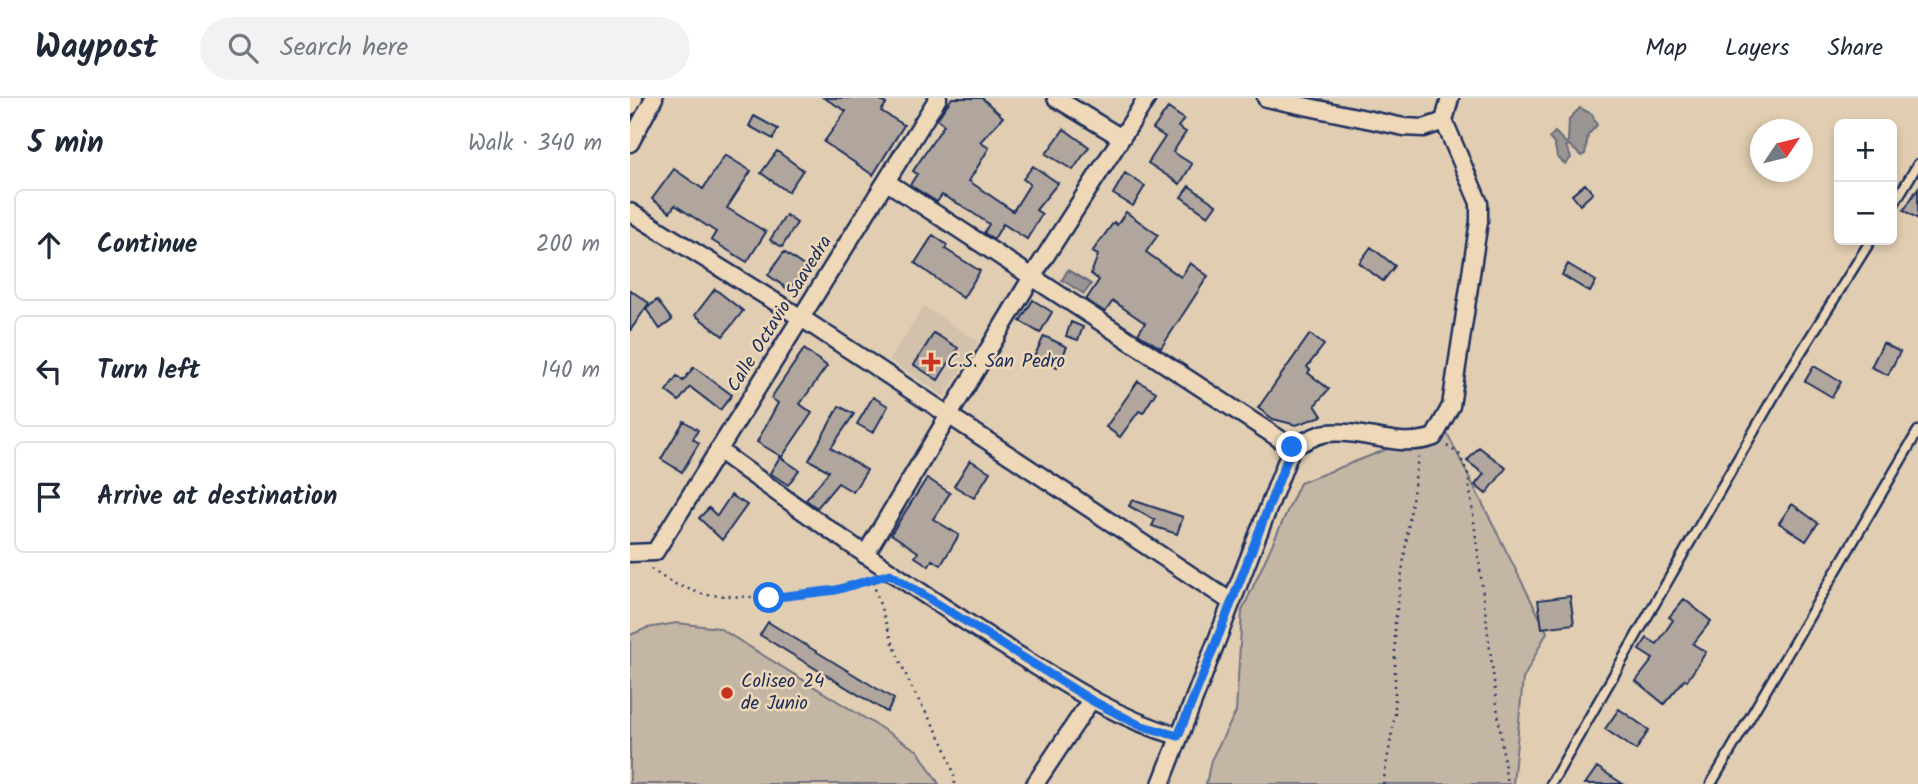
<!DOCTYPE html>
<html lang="en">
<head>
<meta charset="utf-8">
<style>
  body { margin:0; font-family:Kalam,sans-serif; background:#f2f2f3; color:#1f2937 }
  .controls { position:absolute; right:21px; top:21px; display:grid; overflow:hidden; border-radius:10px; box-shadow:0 4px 10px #0003 }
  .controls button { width:63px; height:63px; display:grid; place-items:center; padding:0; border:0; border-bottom:2px solid #e0e1e3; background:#fff; color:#1f2937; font:35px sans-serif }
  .compass { position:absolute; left:1120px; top:21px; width:63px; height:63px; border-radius:50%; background:#fff; box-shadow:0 4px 10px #0003; rotate:55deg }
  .stop { position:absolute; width:21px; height:21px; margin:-16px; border:5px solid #1a73e8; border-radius:50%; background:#fff }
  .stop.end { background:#1a73e8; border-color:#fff; box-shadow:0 2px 7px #0008 }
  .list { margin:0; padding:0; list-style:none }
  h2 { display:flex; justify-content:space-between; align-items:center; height:91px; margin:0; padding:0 28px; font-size:30px }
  h2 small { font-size:23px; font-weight:400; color:#747a83 }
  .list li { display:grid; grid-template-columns:46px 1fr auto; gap:21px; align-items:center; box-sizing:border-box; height:112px; margin:0 14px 14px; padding:0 14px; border:2px solid #e0e1e3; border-radius:10px }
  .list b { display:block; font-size:26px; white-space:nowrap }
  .list em { font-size:23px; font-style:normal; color:#747a83 }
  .icon { flex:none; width:38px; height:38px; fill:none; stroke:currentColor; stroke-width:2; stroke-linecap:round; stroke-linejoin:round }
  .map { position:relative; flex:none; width:1288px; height:686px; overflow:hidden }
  header { display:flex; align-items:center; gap:42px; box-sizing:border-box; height:98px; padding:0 35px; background:#fff; border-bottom:2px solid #e0e1e3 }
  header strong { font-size:33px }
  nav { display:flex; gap:38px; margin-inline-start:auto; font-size:24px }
  .search { width:490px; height:63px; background:#f2f2f3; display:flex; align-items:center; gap:18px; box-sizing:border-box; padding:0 24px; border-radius:38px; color:#747a83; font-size:26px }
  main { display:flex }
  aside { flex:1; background:#fff }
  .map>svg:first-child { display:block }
  .built { fill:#d2c2ac }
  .green { fill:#c4b6a5; stroke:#707282; stroke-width:2 }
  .water { fill:#9b9593; stroke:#686c7e; stroke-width:2 }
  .building { fill:#b0a69d; stroke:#1b2f5e; stroke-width:2 }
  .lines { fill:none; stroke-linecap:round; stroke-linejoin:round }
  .lane-casing { stroke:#1b2f5e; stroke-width:13 }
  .street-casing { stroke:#1b2f5e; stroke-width:21 }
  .path { stroke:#1b2f5e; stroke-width:2.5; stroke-dasharray:2 5; stroke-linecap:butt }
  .lane { stroke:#eed8b7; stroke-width:8 }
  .street { stroke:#eed8b7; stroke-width:16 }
  .route { stroke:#1a73e8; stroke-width:9 }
  .poi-dot { fill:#c8321e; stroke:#eed8b7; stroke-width:2.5 }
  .labels { text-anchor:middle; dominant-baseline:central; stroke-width:5; stroke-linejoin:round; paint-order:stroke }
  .street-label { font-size:19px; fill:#1b2f5e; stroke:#eed8b7 }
  .poi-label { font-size:19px; fill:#1b2f5e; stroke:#eed8b7; text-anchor:start }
</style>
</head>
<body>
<header>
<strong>Waypost</strong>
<div class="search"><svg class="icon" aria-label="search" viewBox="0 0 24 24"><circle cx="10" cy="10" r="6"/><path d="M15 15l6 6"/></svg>Search here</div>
<nav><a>Map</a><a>Layers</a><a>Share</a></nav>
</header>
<main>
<aside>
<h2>5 min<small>Walk · 340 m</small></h2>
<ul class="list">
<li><svg class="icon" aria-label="ahead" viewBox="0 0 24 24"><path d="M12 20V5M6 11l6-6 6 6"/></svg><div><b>Continue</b></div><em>200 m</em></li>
<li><svg class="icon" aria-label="left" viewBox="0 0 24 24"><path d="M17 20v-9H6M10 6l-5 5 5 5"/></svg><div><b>Turn left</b></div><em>140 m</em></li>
<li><svg class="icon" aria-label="arrive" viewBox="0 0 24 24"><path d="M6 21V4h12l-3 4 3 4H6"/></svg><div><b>Arrive at destination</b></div></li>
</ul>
</aside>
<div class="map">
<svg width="1288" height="686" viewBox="0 0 1288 686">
  <rect width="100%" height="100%" fill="#e1ceb2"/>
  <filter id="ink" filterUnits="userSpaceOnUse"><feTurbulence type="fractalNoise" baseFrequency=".0143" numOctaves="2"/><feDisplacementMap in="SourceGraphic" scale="14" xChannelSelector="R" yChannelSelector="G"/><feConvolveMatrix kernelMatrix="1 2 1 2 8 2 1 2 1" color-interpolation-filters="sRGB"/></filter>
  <g filter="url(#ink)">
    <path class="built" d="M294,208L349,244L314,298L259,262Z"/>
    <path class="green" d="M814,329L917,534L893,581L883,686H576L581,662L606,614L612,513L670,385Z
      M47,525L89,530L288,653L309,686H0V537L17,530Z"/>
    <path class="water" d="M950,10L962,16L967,27L958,37L955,56L951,58L939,47L936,48L941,60L935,66L927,59L925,47L919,40L925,34L936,45L938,44L939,21Z
      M438,172L461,186L454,196L432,182Z"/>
    <path class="building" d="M194,0H248L256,6L251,13L274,27L243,77L194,44L216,13Z
      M322,0H352L373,19L350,44L359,50L339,83L383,113L400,86L393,81L403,68L428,85L406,112L412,116L397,141L373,126L364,141L354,135L359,126L331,107L312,97L307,104L280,87L287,76L283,73L314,27L307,21Z
      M538,10L554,21L548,29L556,34L543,54L562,66L550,86L518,65L535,39L523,31Z
      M124,18L148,31L143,41L119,28Z
      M434,31L459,49L443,72L416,56Z
      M147,53L173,72L158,94L131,75Z
      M95,57L121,73L97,110L136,134L117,164L81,142L86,134L45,107L40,114L22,101L44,71L73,91Z
      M495,75L515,88L503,108L483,96Z
      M955,86L963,95L950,107L942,97Z
      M559,88L586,107L578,118L551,99Z
      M1288,90V121L1274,112Z
      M496,114L528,137L516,154L551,179L560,165L578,178L531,250L508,236L515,225L483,203L475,214L456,202L469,182L461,176L468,157L462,154L484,124L487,127Z
      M156,117L167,125L152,149L140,142Z
      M303,137L317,147L315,151L350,173L333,200L285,165Z
      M741,149L765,168L753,183L729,165Z
      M154,154L175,169L159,192L138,177Z
      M938,166L966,183L960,194L932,177Z
      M85,191L113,213L93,238L65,217Z
      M0,192L19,205L0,233Z
      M27,202L42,222L30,231L16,211Z
      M403,202L422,214L410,235L390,223Z
      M441,224L453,229L448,242L436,238Z
      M304,235L328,250L308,282L284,267Z
      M680,236L694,247L677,269L680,272L678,275L699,291L685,307L692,318L666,327L643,321L628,310Z
      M414,238L437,249L427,269L404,259Z
      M1253,245L1270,254L1258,277L1241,269Z
      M174,251L197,268L170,306L182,315L152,359L127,344L148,305L141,300Z
      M1184,268L1211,284L1202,299L1175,283Z
      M64,269L102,297L90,312L60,289L49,303L36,293L47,278L53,283Z
      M508,283L526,294L513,315L509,313L490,339L476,329Z
      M243,299L258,308L243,335L227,326Z
      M209,308L224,316L201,350L237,372L223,394L208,385L187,410L176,402L199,373L179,362Z
      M54,323L68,332L63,341L69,345L52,374L31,361Z
      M849,349L876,370L856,396L845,387L854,376L837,363Z
      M150,359L169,372L158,387L140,375Z
      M340,362L360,374L344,400L324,388Z
      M297,380L320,395L303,421L329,437L311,467L302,462L299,468L285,459L288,454L261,436Z
      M101,397L117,407L92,442L69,420L79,410L87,418Z
      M502,402L553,419L547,436L522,428L525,422L499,408Z
      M1162,406L1188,425L1176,443L1149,425Z
      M940,498L944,526L912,530L908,502Z
      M1054,501L1081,523L1063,546L1076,554L1057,583L1055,581L1034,606L1006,583L1023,561L1009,552L1017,540L1027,546L1043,522L1039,519Z
      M138,524L264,601L257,614L130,537Z
      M989,611L1019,632L1006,652L975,631Z
      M967,669L993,686H955Z"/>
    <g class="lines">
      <defs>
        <path id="lane" d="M1262,109L1288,66
          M921,686L1151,286L1241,142
          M1081,686L1288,333"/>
        <path id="street" d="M426,0L490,39
          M636,0L774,29L794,30L814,23
          M0,8L4,0
          M0,45L24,0
          M257,84L662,349
          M0,114L173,221L600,503
          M88,352C180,419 273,484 369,545C427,581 482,619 548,638
          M0,455L25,454L308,0
          M235,457L402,179L517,0
          M405,686L461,602
          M531,686L662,349C673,345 686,336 697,335C734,331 768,352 804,339L821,308L849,123V105L814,23L820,0"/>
      </defs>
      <use href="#lane" class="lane-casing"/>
      <use href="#street" class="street-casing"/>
      <path class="path" d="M817,348L829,356L838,376L876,679L880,686
        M21,471L42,485L75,497L139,500L206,492L243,482
        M243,484C254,521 266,557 283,592C300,624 321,649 325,686
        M753,686L765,617V525L788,359"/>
      <use href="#lane" class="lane"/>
      <use href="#street" class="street"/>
    </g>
  </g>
  <g class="lines" filter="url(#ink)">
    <path class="route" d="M139,500L206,492L260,476L461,602L509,627L548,638C588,542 624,445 662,349"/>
  </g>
  <g class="poi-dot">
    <path d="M297.5 253.5h7v7h7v7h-7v7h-7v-7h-7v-7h7z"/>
    <circle cx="97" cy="595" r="7"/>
  </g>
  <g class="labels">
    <g class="street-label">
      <text transform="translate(150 216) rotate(-58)">Calle Octavio Saavedra</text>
    </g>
    <g class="poi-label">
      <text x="317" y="264">C.S. San Pedro</text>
      <text x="111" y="584">Coliseo 24<tspan x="111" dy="22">de Junio</tspan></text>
    </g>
  </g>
</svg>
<div class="controls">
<button>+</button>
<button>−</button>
</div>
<svg class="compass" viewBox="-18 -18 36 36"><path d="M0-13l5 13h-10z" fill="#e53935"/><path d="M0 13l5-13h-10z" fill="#747a83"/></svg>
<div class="stop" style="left:139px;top:500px"></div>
<div class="stop end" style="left:662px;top:349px"></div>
</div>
</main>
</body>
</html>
